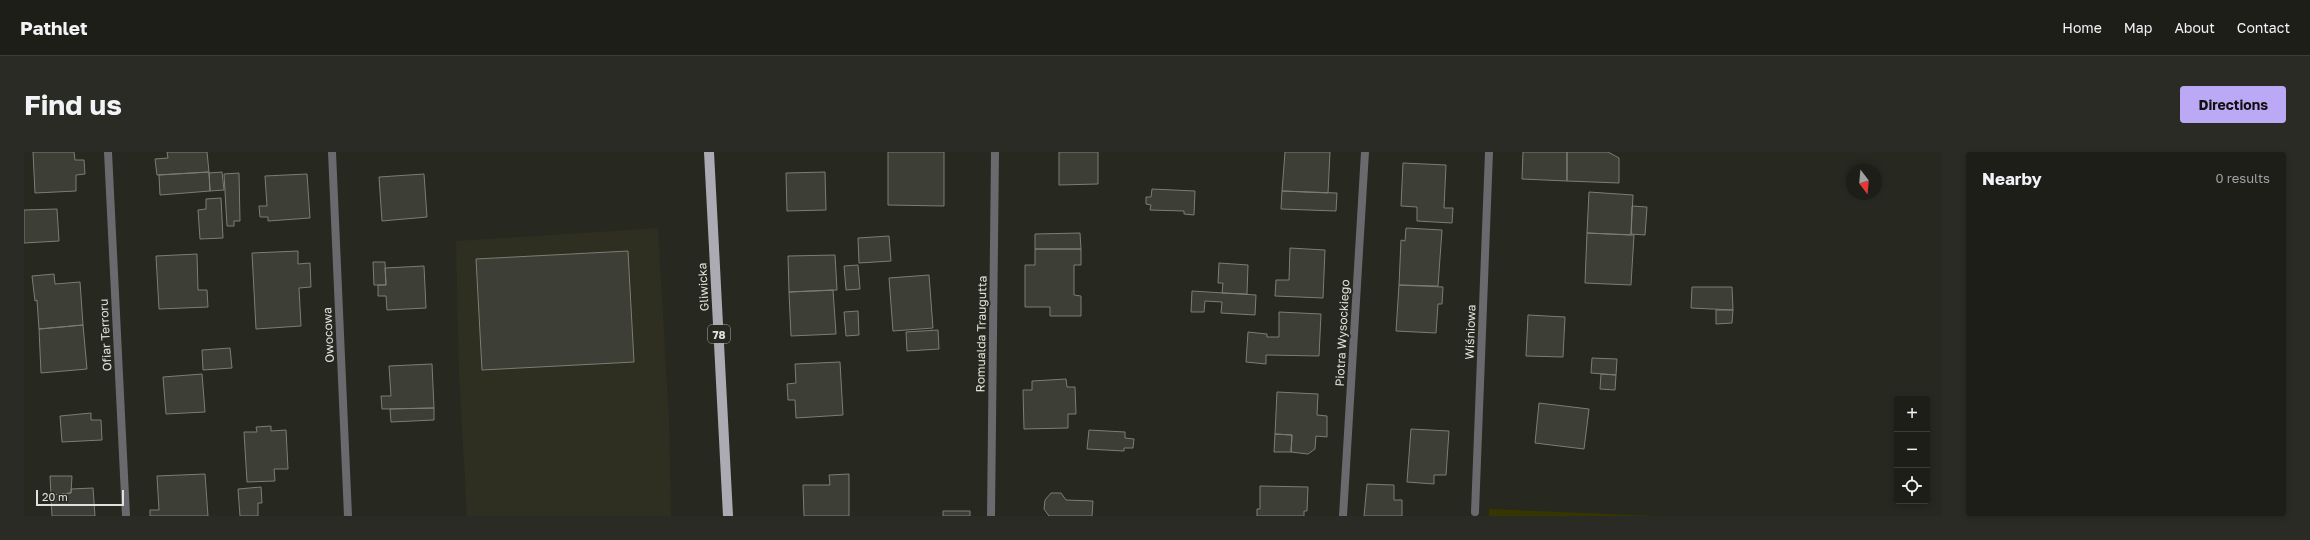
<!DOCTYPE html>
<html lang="en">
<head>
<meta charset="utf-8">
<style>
  body { margin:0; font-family:"Golos Text",sans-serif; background:#2a2b25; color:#f1f3f6 }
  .controls { position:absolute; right:12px; bottom:12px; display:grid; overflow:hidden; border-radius:4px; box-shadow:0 2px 6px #0003 }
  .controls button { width:36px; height:36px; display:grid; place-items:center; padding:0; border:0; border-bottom:1px solid #3b3c37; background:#1d1e18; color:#f1f3f6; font:20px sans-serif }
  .compass { position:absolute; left:1822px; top:12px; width:36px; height:36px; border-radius:50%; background:#1d1e18; box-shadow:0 2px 6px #0003; rotate:164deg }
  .scale { position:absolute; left:12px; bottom:10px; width:88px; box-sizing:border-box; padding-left:4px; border:2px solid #e1e1dc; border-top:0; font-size:11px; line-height:14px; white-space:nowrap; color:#e1e1dc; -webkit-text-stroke:3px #272820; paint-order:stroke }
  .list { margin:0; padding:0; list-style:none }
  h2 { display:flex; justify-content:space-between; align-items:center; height:52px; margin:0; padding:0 16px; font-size:17px }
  h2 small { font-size:13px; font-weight:400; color:#a0a2a2 }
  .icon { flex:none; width:22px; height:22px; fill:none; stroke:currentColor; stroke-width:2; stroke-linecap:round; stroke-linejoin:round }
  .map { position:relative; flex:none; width:1918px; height:364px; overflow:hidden; border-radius:4px }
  header { display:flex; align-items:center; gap:24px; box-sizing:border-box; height:56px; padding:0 20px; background:#1d1e18; border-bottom:1px solid #3b3c37 }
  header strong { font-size:19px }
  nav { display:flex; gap:22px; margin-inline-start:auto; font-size:14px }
  .intro { display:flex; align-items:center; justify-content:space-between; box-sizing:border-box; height:96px; padding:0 24px }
  h1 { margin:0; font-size:28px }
  .button { padding:10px 18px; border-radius:4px; background:#bca9f5; color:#111; font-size:14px; font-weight:700 }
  main { display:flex; gap:24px; padding:0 24px }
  aside { flex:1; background:#1d1e18; border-radius:4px; box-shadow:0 2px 6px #0003 }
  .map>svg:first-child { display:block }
  .built { fill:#2e2f21 }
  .green { fill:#363600 }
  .building { fill:#3d3e35; stroke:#7d7d74 }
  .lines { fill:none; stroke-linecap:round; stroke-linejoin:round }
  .minor { stroke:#6a696d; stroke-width:8 }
  .primary { stroke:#acabb3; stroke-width:10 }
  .labels { text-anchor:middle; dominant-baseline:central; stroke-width:4; stroke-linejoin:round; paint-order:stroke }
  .shield { fill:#272820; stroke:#a9aaa4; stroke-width:1 }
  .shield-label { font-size:11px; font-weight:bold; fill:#e1e1dc }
  .street-label { font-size:12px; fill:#e1e1dc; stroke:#272820 }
</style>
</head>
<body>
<header>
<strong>Pathlet</strong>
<nav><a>Home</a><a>Map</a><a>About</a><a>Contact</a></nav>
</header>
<div class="intro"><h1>Find us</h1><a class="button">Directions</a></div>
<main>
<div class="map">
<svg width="1918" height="364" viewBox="0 0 1918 364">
  <rect width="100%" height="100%" fill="#272820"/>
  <path class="built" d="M634,76L645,268L647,364H443L435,223L432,89Z"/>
  <path class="green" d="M1465,357L1632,364H1465Z"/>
  <path class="building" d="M9,0H50L51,8H60L61,22L52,23V39L11,41Z
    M143,0H183L185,20L133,23L131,7L144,6Z
    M864,0H920V54L864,53Z
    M1035,0H1074V32L1035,33Z
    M1261,0H1306L1304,41L1258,39Z
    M1499,0H1543V29L1498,27Z
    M1543,0H1584L1595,6V31L1543,29Z
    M1379,11L1422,13L1420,56H1429L1428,71L1393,69V55L1377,54Z
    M185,20L186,39L136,43L135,23Z
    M198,20L200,38L186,39L185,21Z
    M801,20L802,58L763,59L762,21Z
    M215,21L216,69H210V74H203L200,22Z
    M283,22L286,66L244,69V65H236L235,54H243L241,24Z
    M400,22L403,65L358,69L355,25Z
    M1128,37L1171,39L1170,63L1160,62V59L1126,58L1127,53L1122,52V45H1127Z
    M1258,39L1313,41L1312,59L1257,57Z
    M1565,40L1609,43L1607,83L1563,81Z
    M197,46L199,86L176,87L174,58L182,57V47Z
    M1608,54L1623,55L1621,83L1607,82Z
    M33,57L35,89L0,91V58Z
    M1382,76L1418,78L1414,134L1375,133L1377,88L1381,89Z
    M1056,81L1057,97H1011V82Z
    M1563,81L1610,83L1607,133L1561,131Z
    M865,84L867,109L835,111L834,86Z
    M1266,96L1301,98L1299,146L1251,144L1252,128H1265Z
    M1011,97H1057V113H1050V143L1057,144V164H1026V155H1001V113H1011Z
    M274,99V112L286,111L287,135L275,136L277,174L232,177L228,101Z
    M604,99L610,210L458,218L452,107Z
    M173,102L174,138H183L184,155L135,157L132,104Z
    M811,103L813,138L765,140L764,104Z
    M349,110H361L362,133H350Z
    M1195,111L1224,113L1223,142L1198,141L1199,131H1194Z
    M834,113L836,137L822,138L820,114Z
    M400,114L402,156L363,158L362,144H354V133H362L361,116Z
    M30,122L31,132L56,130L59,173L15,177L13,148L11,149L8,124Z
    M905,123L909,176L869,179L865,126Z
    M1375,133L1419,135L1418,152H1414L1412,181L1372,179Z
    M1668,135H1708L1709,158L1667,156Z
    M809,138L812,182L767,184L765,140Z
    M1168,139L1232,143L1231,163L1197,161L1198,150L1181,149L1180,160H1167Z
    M1692,158H1709L1708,171L1692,172Z
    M834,159L835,183L822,184L820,160Z
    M1255,160L1297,162L1295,204L1242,203V212L1222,210L1224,180L1243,182V185H1255Z
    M1504,163L1541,165L1539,205L1502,204Z
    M59,173L63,217L17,221L15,177Z
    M914,178L915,197L883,199L882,180Z
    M206,196L208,216L179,218L178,198Z
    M1568,206L1593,207L1592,223L1567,221Z
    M816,210L819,263L772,266L771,248H764L763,232L772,231L771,212Z
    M408,212L410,256L358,257L357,244H367L365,214Z
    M178,222L181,260L142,262L139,225Z
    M1577,222L1592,223L1591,238L1576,237Z
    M1042,227L1043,235H1051L1052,262H1044V276L1000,277L999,238H1008V229Z
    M1253,240L1294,242L1293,263L1303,264V285L1292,284L1291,297L1284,302L1267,300L1268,283L1251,282Z
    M1515,251L1565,257L1560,297L1511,291Z
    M410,256V268L367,270L366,257Z
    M67,261V268H77L78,288L38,290L36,264Z
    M247,274V279L262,278L264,317H250L251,329L223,330L220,280H233L232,275Z
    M1387,277L1425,279L1422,323H1410V332L1383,330Z
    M1065,278L1101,280V286L1110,287L1109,296H1100V299L1063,297Z
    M1251,282L1268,283L1267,300H1250Z
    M181,322L184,364H126V358H135L133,324Z
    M825,322V364H780L779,333H806L805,323Z
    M26,324H48L47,341L27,343Z
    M1343,332L1370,333V348H1378V364H1340Z
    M1236,334L1284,335L1283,359H1280V364H1233V357H1236Z
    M237,335L238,351H234V364H216L214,337Z
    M69,336L71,364H28L27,343L47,341V337Z
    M1027,341H1037L1042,348L1069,349L1068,364H1025L1020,357L1021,348Z
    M919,359H946V364H919Z"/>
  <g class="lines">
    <path class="minor" d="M84,0L102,364
      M308,0L324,364
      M1451,360L1465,0
      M967,364L971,0
      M1319,364L1341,0"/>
    <path class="primary" d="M685,0L704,364"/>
  </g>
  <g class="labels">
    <rect class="shield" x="684" y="173" width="22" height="18" rx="3"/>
    <g class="shield-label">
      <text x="695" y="182">78</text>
    </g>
    <g class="street-label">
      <text transform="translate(679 135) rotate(-93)">Gliwicka</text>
      <text transform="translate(1446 180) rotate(-88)">Wiśniowa</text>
      <text transform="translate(1318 181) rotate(-87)">Piotra Wysockiego</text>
      <text transform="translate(957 182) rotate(-89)">Romualda Traugutta</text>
      <text transform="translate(81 183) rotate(-93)">Ofiar Terroru</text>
      <text transform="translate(304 183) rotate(-93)">Owocowa</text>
    </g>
  </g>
</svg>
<div class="controls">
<button>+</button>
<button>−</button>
<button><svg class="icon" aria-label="locate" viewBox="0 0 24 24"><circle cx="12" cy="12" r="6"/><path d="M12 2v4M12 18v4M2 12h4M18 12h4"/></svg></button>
</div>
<svg class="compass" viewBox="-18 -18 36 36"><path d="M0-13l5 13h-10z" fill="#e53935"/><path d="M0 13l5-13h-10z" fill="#a0a2a2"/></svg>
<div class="scale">20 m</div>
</div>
<aside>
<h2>Nearby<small>0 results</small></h2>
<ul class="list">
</ul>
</aside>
</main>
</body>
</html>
